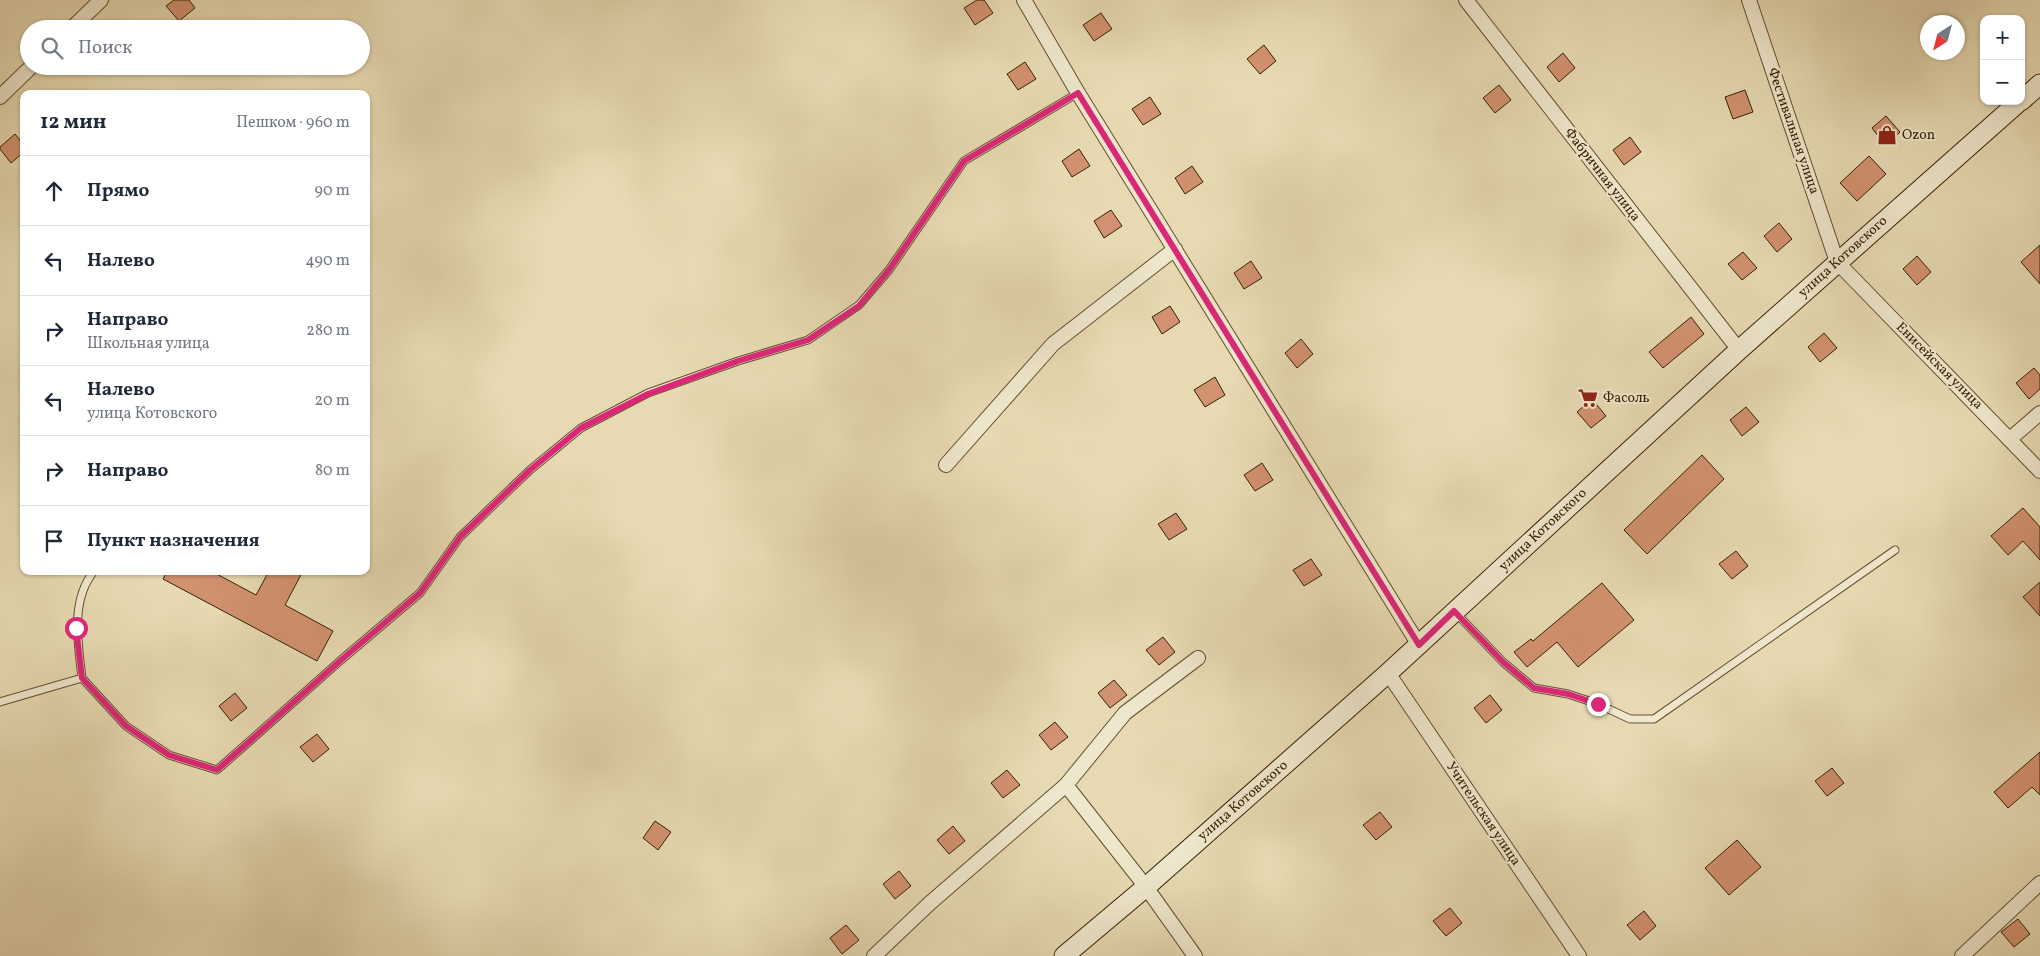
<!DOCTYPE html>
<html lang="ru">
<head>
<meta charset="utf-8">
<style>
  body { margin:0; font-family:Vollkorn,serif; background:#f2f2f3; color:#1f2937 }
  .controls { position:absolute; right:15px; top:15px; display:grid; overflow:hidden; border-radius:10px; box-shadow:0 1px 4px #0004 }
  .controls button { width:45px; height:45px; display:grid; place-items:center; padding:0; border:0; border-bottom:1px solid #e0e1e3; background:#fff; color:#1f2937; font:25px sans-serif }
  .compass { position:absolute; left:1920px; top:15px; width:45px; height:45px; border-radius:50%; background:#fff; box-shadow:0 1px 4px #0004; rotate:216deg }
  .stop { position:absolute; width:15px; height:15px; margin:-11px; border:4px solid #db2777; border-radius:50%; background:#fff }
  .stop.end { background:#db2777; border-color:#fff; box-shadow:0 1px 5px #0008 }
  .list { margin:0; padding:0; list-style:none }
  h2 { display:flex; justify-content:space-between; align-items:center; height:65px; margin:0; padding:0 20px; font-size:21px }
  h2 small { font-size:16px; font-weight:400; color:#747a83 }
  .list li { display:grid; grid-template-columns:32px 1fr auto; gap:15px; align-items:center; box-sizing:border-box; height:70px; padding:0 20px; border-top:1px solid #e0e1e3 }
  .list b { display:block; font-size:19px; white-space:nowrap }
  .list p { margin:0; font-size:16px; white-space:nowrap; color:#747a83 }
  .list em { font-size:16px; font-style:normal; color:#747a83 }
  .icon { flex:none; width:28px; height:28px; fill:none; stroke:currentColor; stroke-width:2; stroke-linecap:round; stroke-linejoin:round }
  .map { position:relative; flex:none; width:2040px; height:956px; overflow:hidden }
  .search { position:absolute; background:#fff; box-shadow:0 1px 4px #0004; left:20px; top:20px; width:350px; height:55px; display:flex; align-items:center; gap:12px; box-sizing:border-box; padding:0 18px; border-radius:28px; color:#747a83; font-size:19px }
  .panel { position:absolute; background:#fff; box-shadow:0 1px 4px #0004; left:20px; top:90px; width:350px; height:485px; border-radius:10px }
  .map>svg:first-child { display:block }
  .building { fill:#d29170; stroke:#362101 }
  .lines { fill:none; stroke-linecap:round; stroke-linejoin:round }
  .service-casing { stroke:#624f2d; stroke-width:9 }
  .minor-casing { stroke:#624f2d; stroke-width:16 }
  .secondary-casing { stroke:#362101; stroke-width:21 }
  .service { stroke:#efe7cd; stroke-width:7 }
  .minor { stroke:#efe7cd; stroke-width:14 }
  .secondary { stroke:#efe7cd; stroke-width:19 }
  .route { stroke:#db2777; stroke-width:6 }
  .labels { text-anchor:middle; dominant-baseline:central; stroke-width:4; stroke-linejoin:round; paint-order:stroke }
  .street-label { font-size:14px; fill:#362101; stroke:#efe7cd }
  .poi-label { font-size:14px; fill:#362101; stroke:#efe7cd; text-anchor:start }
</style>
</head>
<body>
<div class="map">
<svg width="2040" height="956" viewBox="0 0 2040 956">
  <rect width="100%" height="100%" fill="#e7dab2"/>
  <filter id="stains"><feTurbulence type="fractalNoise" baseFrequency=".004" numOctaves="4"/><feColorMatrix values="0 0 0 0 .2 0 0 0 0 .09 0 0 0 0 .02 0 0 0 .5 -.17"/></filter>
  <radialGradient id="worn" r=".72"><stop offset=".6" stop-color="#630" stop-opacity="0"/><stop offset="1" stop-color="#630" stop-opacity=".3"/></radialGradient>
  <path class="building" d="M174,0H189L195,8L179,21L166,6Z
    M977,0H984L993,13L975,25L964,8Z
    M1101,13L1112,29L1094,41L1083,25Z
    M1264,45L1276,61L1260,74L1247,59Z
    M1563,53L1575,68L1559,82L1547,67Z
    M1025,62L1036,79L1018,90L1007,74Z
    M1499,85L1511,100L1495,113L1483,98Z
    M1745,90L1753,112L1733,119L1725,97Z
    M1150,97L1161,114L1143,125L1132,109Z
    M1886,116L1900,132L1885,145L1872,128Z
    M15,134L24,145V152L11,163L0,149V147Z
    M1630,137L1641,152L1624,165L1613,150Z
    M1079,149L1090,166L1072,177L1062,161Z
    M1869,156L1886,174L1857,201L1840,183Z
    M1192,166L1203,182L1185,194L1175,178Z
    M1111,210L1122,226L1104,238L1094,221Z
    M1779,223L1792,239L1777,252L1764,236Z
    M2040,245V284L2021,262Z
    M1743,252L1757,268L1742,280L1728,264Z
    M1917,256L1931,272L1917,285L1903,269Z
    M1251,261L1262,278L1244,289L1234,273Z
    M1170,306L1180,322L1162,334L1152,317Z
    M1691,317L1704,334L1663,368L1649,352Z
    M1824,333L1837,348L1820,362L1808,347Z
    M1301,339L1313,354L1297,368L1285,353Z
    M2034,368L2040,375V389L2029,399L2016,383Z
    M1215,377L1225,395L1205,407L1194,390Z
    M1592,399L1606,416L1591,428L1577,412Z
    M1746,407L1759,422L1742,436L1730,420Z
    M1702,455L1724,479L1647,554L1624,530Z
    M1262,463L1273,480L1255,491L1244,475Z
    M2023,508L2040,527V560L2023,541L2008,555L1991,536Z
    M1176,513L1187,529L1169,540L1158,524Z
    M1736,551L1748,566L1732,579L1719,564Z
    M1311,559L1322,575L1304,586L1293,570Z
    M167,571H211L256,595L269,571H303L285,605L333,631L317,661L163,579Z
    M2040,582V616L2023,597Z
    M1602,583L1634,620L1578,667L1557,642L1527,667L1514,652L1531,639L1533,641Z
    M1163,637L1175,652L1159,665L1146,650Z
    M1114,680L1127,695L1110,708L1098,693Z
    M235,693L247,708L231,721L219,706Z
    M1490,695L1502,710L1486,723L1474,708Z
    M1055,722L1068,737L1051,750L1039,735Z
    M317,734L329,749L313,762L300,747Z
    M2040,752V795L2032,787L2008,808L1994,792Z
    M1832,768L1844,783L1827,796L1815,781Z
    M1007,770L1020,785L1003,798L991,783Z
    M1380,812L1392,827L1376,840L1363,825Z
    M655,821L671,832L658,850L643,838Z
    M953,826L965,841L949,854L937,840Z
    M1737,840L1761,867L1729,895L1705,868Z
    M899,871L911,886L895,899L883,884Z
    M1450,908L1462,923L1446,936L1433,921Z
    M1644,911L1656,926L1640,940L1627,925Z
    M2018,919L2030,934L2014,947L2001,932Z
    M846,925L859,940L842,954L830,938Z"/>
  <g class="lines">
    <defs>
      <path id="service" d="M1456,613L1503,662L1534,688L1568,694L1598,704L1630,719H1654L1895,550
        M82,678C78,643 70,601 94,571
        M0,702L82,678L126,726L169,755L217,770L341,660L420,593L460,537L530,470L581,428L648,393L738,361L808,340L859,305L889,270L964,161L1078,93"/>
      <path id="minor" d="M1024,0L1078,93L1419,645
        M1466,0L1739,350
        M1749,0L1837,262L2040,471
        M71,29L101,0
        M0,97L32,66
        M2010,439L2040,413
        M946,465L1053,344L1175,249
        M1388,673L1579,956
        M1066,785L1146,887L1195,956
        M874,956L930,903L1066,785L1125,713L1198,658
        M1962,956L2040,883"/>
      <path id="secondary" d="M2021,101L2040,84
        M1064,956L1146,887L1388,673L1739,350L2020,101"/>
    </defs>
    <use href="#service" class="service-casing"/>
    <use href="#minor" class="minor-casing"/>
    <use href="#secondary" class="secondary-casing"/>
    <use href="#service" class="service"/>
    <use href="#minor" class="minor"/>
    <use href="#secondary" class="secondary"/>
  </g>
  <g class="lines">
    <path class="route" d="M76,628L82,678L126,726L169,755L217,770L341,660L420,593L460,537L530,470L581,428L648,394L738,361L808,340L859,306L889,270L964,161L1078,93L1419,645L1454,611L1503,662L1534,688L1568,694L1598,704"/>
  </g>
  <defs>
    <symbol id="shop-bare" viewBox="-9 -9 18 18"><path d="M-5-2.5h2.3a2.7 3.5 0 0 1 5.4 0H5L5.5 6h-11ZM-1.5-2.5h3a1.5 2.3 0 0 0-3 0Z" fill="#8f2418" stroke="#efe7cd" stroke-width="2.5" paint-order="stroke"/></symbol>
    <symbol id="supermarket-bare" viewBox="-9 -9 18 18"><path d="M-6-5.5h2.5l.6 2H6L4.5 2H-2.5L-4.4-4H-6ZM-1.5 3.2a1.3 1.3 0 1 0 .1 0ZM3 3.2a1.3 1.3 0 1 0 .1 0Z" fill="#8f2418" stroke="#efe7cd" stroke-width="2.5" paint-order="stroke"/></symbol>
  </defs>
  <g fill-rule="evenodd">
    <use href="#shop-bare" x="1873" y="121" width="28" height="28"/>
    <use href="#supermarket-bare" x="1574" y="384" width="28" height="28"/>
  </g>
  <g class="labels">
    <g class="street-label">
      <text transform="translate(1793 131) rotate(71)">Фестивальная улица</text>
      <text transform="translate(1602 175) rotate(52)">Фабричная улица</text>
      <text transform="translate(1843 257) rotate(-42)">улица Котовского</text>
      <text transform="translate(1939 366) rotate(45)">Енисейская улица</text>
      <text transform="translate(1543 530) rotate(-43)">улица Котовского</text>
      <text transform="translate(1243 801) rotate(-41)">улица Котовского</text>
      <text transform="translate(1483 814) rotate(56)">Учительская улица</text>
    </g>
    <g class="poi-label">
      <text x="1902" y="135">Ozon</text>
      <text x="1603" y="398">Фасоль</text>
    </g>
  </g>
  <rect width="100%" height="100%" filter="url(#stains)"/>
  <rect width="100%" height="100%" fill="url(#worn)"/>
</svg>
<div class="controls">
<button>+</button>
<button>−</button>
</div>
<svg class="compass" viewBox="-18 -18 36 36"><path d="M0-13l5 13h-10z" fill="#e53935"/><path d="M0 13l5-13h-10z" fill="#747a83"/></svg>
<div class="stop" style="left:76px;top:628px"></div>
<div class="stop end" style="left:1598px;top:704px"></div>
<div class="search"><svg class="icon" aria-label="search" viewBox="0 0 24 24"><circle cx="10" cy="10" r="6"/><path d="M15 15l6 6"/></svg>Поиск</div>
<section class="panel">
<h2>12 мин<small>Пешком · 960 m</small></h2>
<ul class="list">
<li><svg class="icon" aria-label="ahead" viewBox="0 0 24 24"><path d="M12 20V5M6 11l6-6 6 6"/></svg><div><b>Прямо</b></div><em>90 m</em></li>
<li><svg class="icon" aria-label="left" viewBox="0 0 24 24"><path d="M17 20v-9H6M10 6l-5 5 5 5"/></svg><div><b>Налево</b></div><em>490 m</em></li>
<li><svg class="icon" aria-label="right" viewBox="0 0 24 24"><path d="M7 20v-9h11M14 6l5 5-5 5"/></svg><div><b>Направо</b><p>Школьная улица</p></div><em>280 m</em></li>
<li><svg class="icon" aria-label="left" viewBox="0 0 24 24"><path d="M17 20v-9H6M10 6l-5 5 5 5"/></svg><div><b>Налево</b><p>улица Котовского</p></div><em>20 m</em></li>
<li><svg class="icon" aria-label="right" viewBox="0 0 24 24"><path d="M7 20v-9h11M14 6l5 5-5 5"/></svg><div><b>Направо</b></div><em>80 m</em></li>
<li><svg class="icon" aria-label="arrive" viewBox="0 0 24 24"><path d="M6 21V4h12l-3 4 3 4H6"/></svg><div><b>Пункт назначения</b></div></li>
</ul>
</section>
</div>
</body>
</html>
